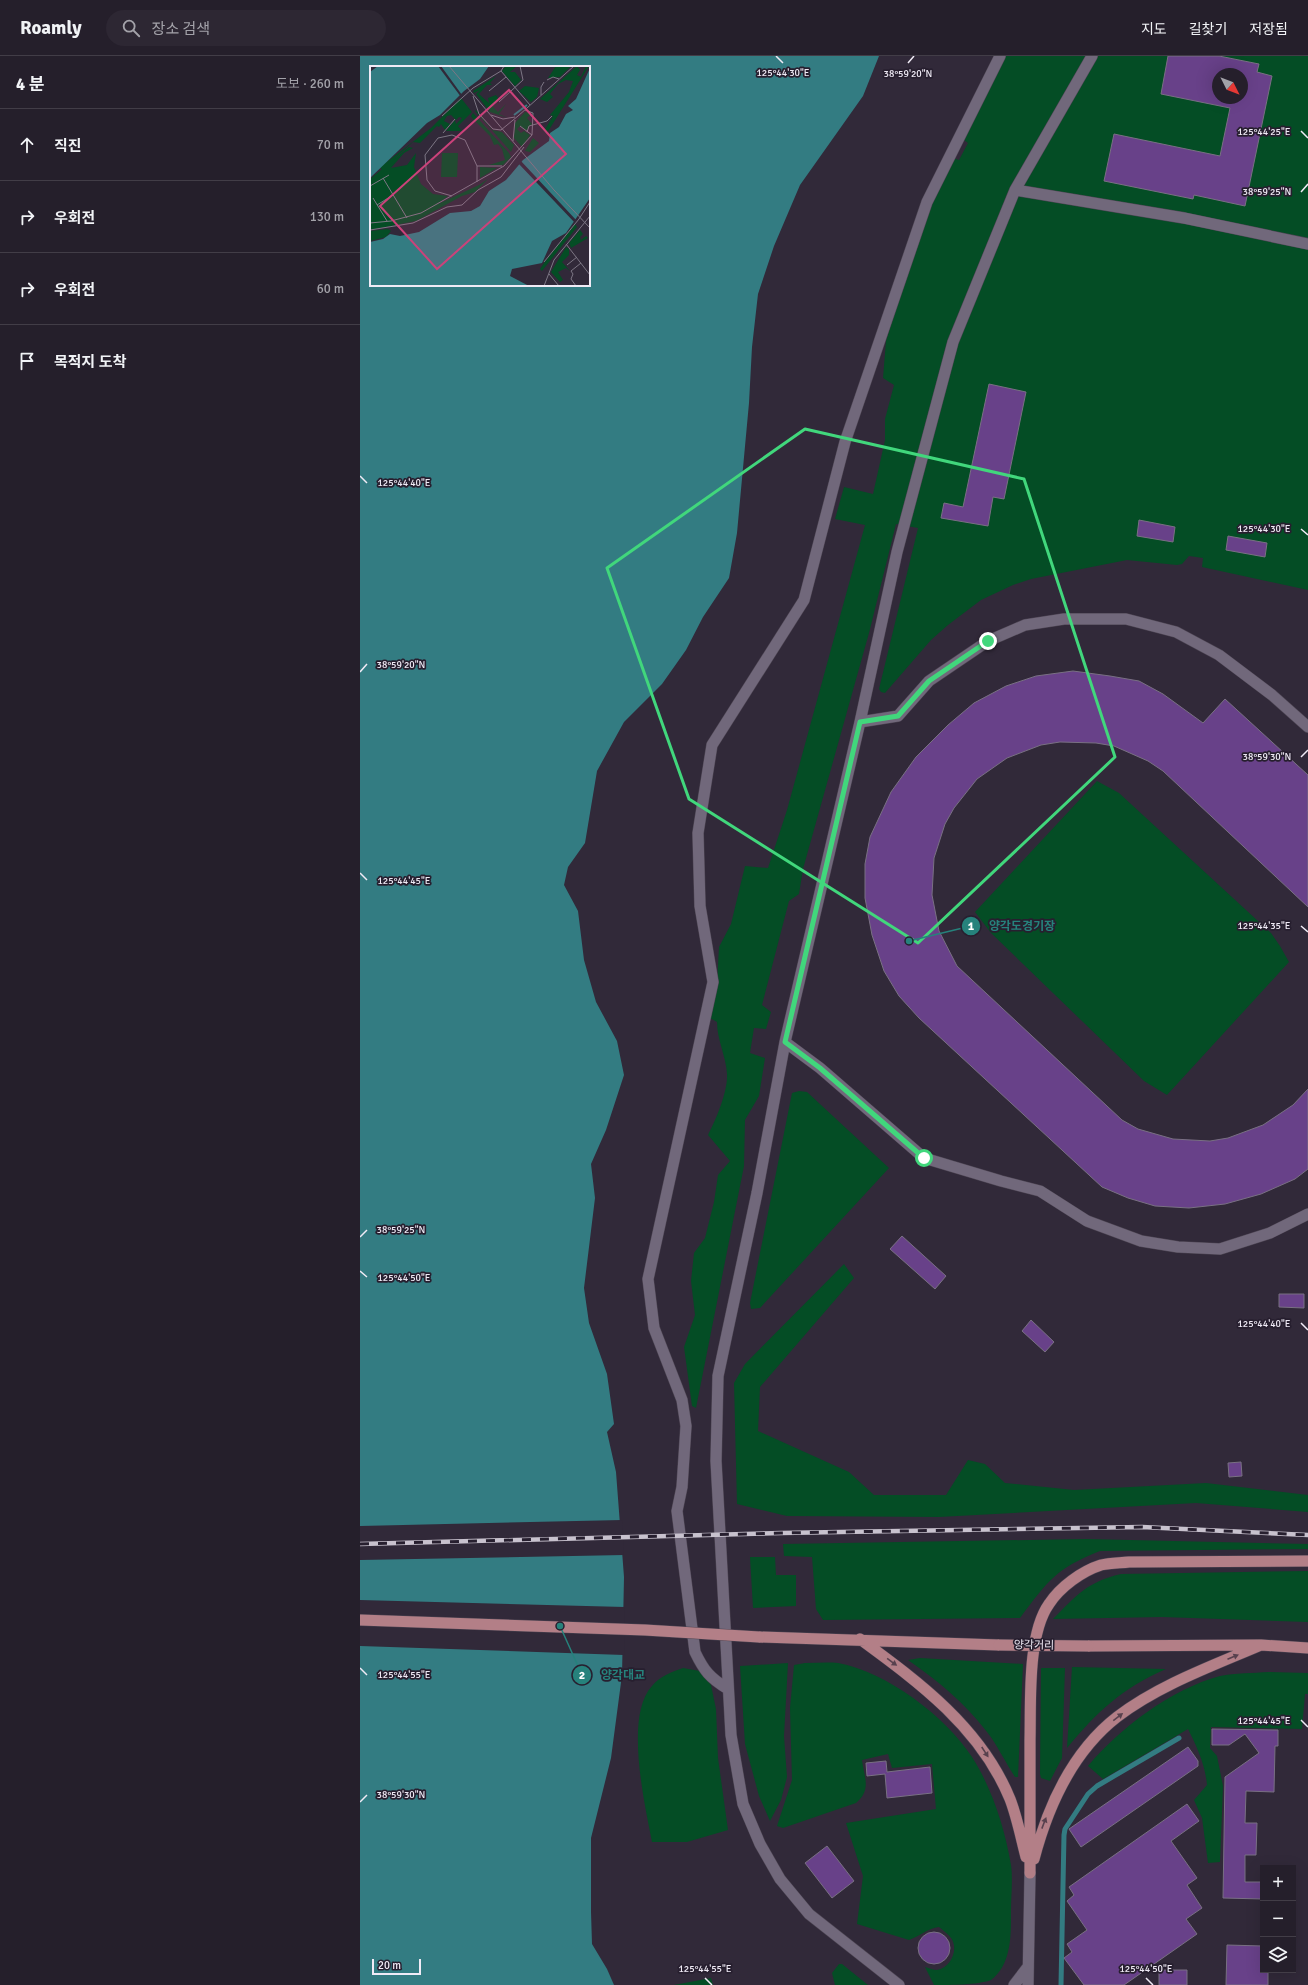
<!DOCTYPE html>
<html lang="ko">
<head>
<meta charset="utf-8">
<style>
  body { margin:0; font-family:Signika,"Noto Sans KR",sans-serif; background:#2d2733; color:#f1f3f6 }
  .controls { position:absolute; right:12px; bottom:12px; display:grid; overflow:hidden; border-radius:0px; box-shadow:0 4px 16px #0002 }
  .controls button { width:36px; height:36px; display:grid; place-items:center; padding:0; border:0; border-bottom:1px solid #423d47; background:#251f2b; color:#f1f3f6; font:20px sans-serif }
  .compass { position:absolute; left:852px; top:12px; width:36px; height:36px; border-radius:50%; background:#251f2b; box-shadow:0 4px 16px #0002; rotate:132deg }
  .scale { position:absolute; left:12px; bottom:10px; width:49px; box-sizing:border-box; padding-left:4px; border:2px solid #f0ebf6; border-top:0; font-size:11px; line-height:14px; white-space:nowrap; color:#f0ebf6; -webkit-text-stroke:3px #271f2f; paint-order:stroke }
  .stop { position:absolute; width:12px; height:12px; margin:-9px; border:3px solid #41d77c; border-radius:50%; background:#fff }
  .stop.end { background:#41d77c; border-color:#fff; box-shadow:0 1px 4px #0008 }
  .list { margin:0; padding:0; list-style:none }
  h2 { display:flex; justify-content:space-between; align-items:center; height:52px; margin:0; padding:0 16px; font-size:17px }
  h2 small { font-size:13px; font-weight:400; color:#a3a2a9 }
  .list li { display:grid; grid-template-columns:26px 1fr auto; gap:12px; align-items:center; box-sizing:border-box; height:72px; padding:0 16px; border-top:1px solid #423d47 }
  .list b { display:block; font-size:15px; white-space:nowrap }
  .list em { font-size:13px; font-style:normal; color:#a3a2a9 }
  .icon { flex:none; width:22px; height:22px; fill:none; stroke:currentColor; stroke-width:2; stroke-linecap:round; stroke-linejoin:round }
  .map { position:relative; flex:none; width:948px; height:1929px; overflow:hidden }
  header { display:flex; align-items:center; gap:24px; box-sizing:border-box; height:56px; padding:0 20px; background:#251f2b; border-bottom:1px solid #423d47 }
  header strong { font-size:19px }
  nav { display:flex; gap:22px; margin-inline-start:auto; font-size:14px }
  .search { width:280px; height:36px; background:#2d2733; display:flex; align-items:center; gap:10px; box-sizing:border-box; padding:0 14px; border-radius:22px; color:#a3a2a9; font-size:15px }
  main { display:flex }
  aside { flex:1; background:#251f2b }
  .map>svg:first-child { display:block }
  .green { fill:#044d25; fill-rule:evenodd }
  .water { fill:#337c82; fill-rule:evenodd }
  .pier { fill:#312939 }
  .lines { fill:none; stroke-linecap:round; stroke-linejoin:round }
  .stream { stroke:#337c82; stroke-width:5 }
  .building { fill:#684189; stroke:#797083; fill-rule:evenodd }
  .minor-casing { stroke:#4d4553; stroke-width:12 }
  .primary-casing { stroke:#4d4553; stroke-width:12 }
  .minor { stroke:#71687b; stroke-width:11 }
  .primary { stroke:#b37f87; stroke-width:11 }
  .rail-casing { stroke:#c8c2ce; stroke-width:4.5 }
  .rail { stroke:#271f2f; stroke-width:3; stroke-dasharray:9; stroke-linecap:butt }
  .primary-bridge-casing { stroke:#4d4553; stroke-width:12; stroke-linecap:butt }
  .primary-bridge { stroke:#b37f87; stroke-width:11 }
  .oneway { fill:#58414e }
  .route { stroke:#41d77c; stroke-width:5 }
  .marked { fill:none; stroke:#41d77c; stroke-width:3; stroke-linejoin:round }
  .ticks { fill:none; stroke:#f0ebf6; stroke-width:1.5 }
  .labels { text-anchor:middle; dominant-baseline:central; stroke-width:3.5; stroke-linejoin:round; paint-order:stroke }
  .street-label { font-size:11px; fill:#f0ebf6; stroke:#271f2f }
  .inset-river { fill:none; stroke:#337c82; stroke-width:2 }
  .inset-road { fill:none; stroke:#7d7785; stroke-width:1 }
  .view { fill:#cb427a; fill-opacity:0.15; stroke:#cb427a; stroke-width:2 }
  .inset-edge { fill:none; stroke:#f0ebf6; stroke-width:2 }
  .ticks-label { font-size:10px; text-anchor:middle; fill:#f0ebf6; stroke:#271f2f; stroke-width:3.5; stroke-linejoin:round; paint-order:stroke }
  .leader { fill:none; stroke:#26827c; stroke-width:1.5 }
  .callout-dot { fill:#26827c; stroke:#271f2f; stroke-width:1.5 }
  .mark-label { font-size:12px; text-anchor:middle; font-weight:bold; fill:#fff }
  .callout-label { font-size:12px; text-anchor:middle; font-weight:bold; fill:#26827c; stroke:#271f2f; stroke-width:3.5; stroke-linejoin:round; paint-order:stroke }
</style>
</head>
<body>
<header>
<strong>Roamly</strong>
<div class="search"><svg class="icon" aria-label="search" viewBox="0 0 24 24"><circle cx="10" cy="10" r="6"/><path d="M15 15l6 6"/></svg>장소 검색</div>
<nav><a>지도</a><a>길찾기</a><a>저장됨</a></nav>
</header>
<main>
<aside>
<h2>4 분<small>도보 · 260 m</small></h2>
<ul class="list">
<li><svg class="icon" aria-label="ahead" viewBox="0 0 24 24"><path d="M12 20V5M6 11l6-6 6 6"/></svg><div><b>직진</b></div><em>70 m</em></li>
<li><svg class="icon" aria-label="right" viewBox="0 0 24 24"><path d="M7 20v-9h11M14 6l5 5-5 5"/></svg><div><b>우회전</b></div><em>130 m</em></li>
<li><svg class="icon" aria-label="right" viewBox="0 0 24 24"><path d="M7 20v-9h11M14 6l5 5-5 5"/></svg><div><b>우회전</b></div><em>60 m</em></li>
<li><svg class="icon" aria-label="arrive" viewBox="0 0 24 24"><path d="M6 21V4h12l-3 4 3 4H6"/></svg><div><b>목적지 도착</b></div></li>
</ul>
</aside>
<div class="map">
<svg width="948" height="1929" viewBox="0 0 948 1929">
  <rect width="100%" height="100%" fill="#312939"/>
  <path class="green" d="M644,0H948V534L842,511L843,502L829,500L822,508L817,509L767,504L671,523L653,529L621,544L588,569L571,584L525,637L521,636L519,633L558,472L536,468L509,577L443,813L439,838L429,845L402,949L411,956L406,973L394,972L390,997L405,1002L399,1040L385,1064L384,1110L336,1352L332,1350L324,1291L335,1259L331,1225L334,1197L345,1182L354,1146L358,1119L370,1105L348,1079C356,1064 368,1035 367,1018C366,1000 357,984 357,966L350,962L357,928L359,891L371,868L385,810L408,812L427,754L505,469L475,463L484,431L513,438L525,384V363L534,329L523,322L526,285L558,179L593,102L599,104L608,87L604,84ZM858,18H882V42H858Z
    M737,725L759,737L911,877L920,890L929,906L807,1039L784,1025L631,877L615,856Z
    M439,1035L447,1036L529,1112L400,1252L391,1253L390,1247L432,1037Z
    M484,1208L494,1222L400,1331L398,1375L489,1416L514,1439H586L608,1404L625,1408L645,1427L714,1434L846,1427L948,1439V1456L836,1447L579,1461L427,1460L377,1448L374,1327L385,1308Z
    M726,1483L948,1488V1493L740,1495C695,1513 688,1525 660,1562L463,1564L456,1553L452,1501L424,1500L423,1488Z
    M390,1501H415L416,1519H436V1550L393,1552Z
    M948,1515V1566L802,1561L693,1563C717,1539 727,1526 761,1518Z
    M560,1602L663,1608L658,1721H655C645,1706 638,1690 627,1676C605,1647 578,1625 548,1604Z
    M428,1607L424,1680L427,1721L421,1744L410,1765L399,1740L385,1688L380,1610Z
    M445,1607C456,1607 468,1606 478,1607C527,1616 585,1660 612,1701C632,1732 645,1773 651,1809C653,1823 651,1840 651,1854C651,1878 652,1908 631,1924C617,1929 591,1929 574,1929L565,1911C569,1912 574,1914 577,1914C591,1912 599,1893 591,1882C588,1878 583,1874 579,1871C568,1872 560,1880 549,1884L497,1868L503,1820L486,1767L576,1753L572,1708L532,1712L528,1698L502,1704C504,1721 512,1734 496,1747L423,1772L417,1770L432,1724L430,1652L434,1609Z
    M712,1611L806,1613C761,1633 738,1655 707,1692Z
    M323,1612L340,1615L351,1629L356,1653L358,1702L368,1774L327,1786H292C285,1749 264,1660 292,1630C300,1620 312,1616 323,1612Z
    M681,1612H705L702,1702L690,1725L681,1722L680,1718Z
    M909,1616L948,1617V1638H945L942,1673L851,1671L850,1692L857,1700L863,1730L860,1806L848,1807L842,1762L834,1744L847,1729C845,1708 837,1691 828,1673L743,1723L728,1710C760,1672 811,1633 860,1620C875,1617 893,1617 909,1616Z
    M479,1908H482L508,1929H475L472,1917Z
    M351,1922L353,1929H314Z"/>
  <path class="water" d="M0,0H519L503,40L440,129L414,190L398,238L392,291L389,347L377,477L369,522L343,561L326,594L302,628L264,666L237,715L225,787L208,811L204,829L218,855L224,904L236,946L257,985L264,1019L246,1074L231,1108L235,1142L224,1232L229,1267L247,1318L254,1368L247,1376L256,1416L264,1521L262,1619L251,1702L231,1782V1856L232,1888L247,1913L254,1929H0ZM11,11H229V229H11Z"/>
  <path class="pier" d="M262,1464L264,1499L0,1504V1470Z
    M0,1544L265,1551L264,1599L0,1590Z"/>
  <g class="lines">
    <path class="stream" d="M701,1929L704,1779L705,1773L728,1738L737,1730L819,1682"/>
  </g>
  <path class="building" d="M808,0H859L899,8L897,16L912,20L885,150L834,139L833,143L744,125L754,78L860,100L870,52L801,38ZM858,18H882V42H858Z
    M629,328L666,336L644,443L633,441L628,470L581,462L584,447L603,451Z
    M779,464L815,471L813,486L777,480Z
    M868,480L907,487L905,501L866,494Z
    M713,615L750,620L779,625L803,638L843,667L865,643L948,719V851L803,715L788,705L754,690L736,687L700,686L681,689L647,702L617,723L594,752L585,768L574,802L572,839L579,875L597,910L762,1064L778,1073L813,1083L850,1085L868,1082L903,1069L933,1049L948,1033V1113L935,1123L901,1138L865,1148L829,1152L795,1150L768,1142L742,1131L559,962L539,940L524,915L512,879L505,842V808L510,781L531,736L556,701L588,669L614,647L646,630L676,620Z
    M542,1180L586,1220L575,1233L530,1193Z
    M919,1238H944V1252L919,1251Z
    M671,1264L694,1286L685,1296L662,1275Z
    M881,1406L882,1420L869,1421L868,1407Z
    M852,1673L918,1674V1690H915L914,1736L886,1735L885,1767H897L896,1799H885V1826H903V1843L863,1842L865,1721L899,1697L885,1678L869,1689H852Z
    M828,1691L838,1705V1710L721,1791L709,1773Z
    M526,1705L527,1716L570,1711L572,1737L527,1742L525,1718L507,1720L506,1707Z
    M827,1748L839,1765L811,1785L837,1822L827,1829L842,1852L826,1863L837,1878L764,1929H724L704,1902L712,1896L707,1888L727,1874L707,1845L714,1839L709,1831Z
    M467,1790L494,1825L472,1842L445,1807Z
    M558 1892a16 16 0 1 1 32 0a16 16 0 1 1-32 0Z
    M867,1889L903,1890V1914H908V1929H866Z
    M799,1914H827V1929H799Z"/>
  <g class="lines">
    <defs>
      <path id="minor" d="M655,134L824,162L948,188
        M500,666L538,660L569,625L628,585L665,569L704,563H766L816,576L859,599L912,639L948,671
        M425,986L460,1012L564,1102L641,1125L680,1135L727,1165L781,1185L818,1191L860,1193L910,1177L948,1158
        M368,1633C350,1622 344,1615 335,1596L317,1455L322,1431L326,1370L322,1344L294,1272L288,1223L353,926L340,850L338,777L352,689L444,544L485,386L567,146L640,0
        M539,1929L449,1858L420,1823L400,1788L383,1748L371,1679L356,1405L358,1320L397,1137L425,986L500,666L537,496L593,286L655,134L732,0
        M654,1929L667,1912
        M668,1929L670,1817"/>
      <path id="primary" d="M399,1581L639,1589
        M500,1583C560,1627 621,1672 650,1743C657,1761 661,1782 666,1801
        M728,1590L901,1589L948,1592
        M674,1803C688,1750 712,1696 757,1661C799,1629 852,1610 901,1589
        M670,1817C670,1773 670,1729 670,1684C671,1647 667,1579 689,1548C700,1531 722,1515 741,1509C750,1507 760,1507 769,1506L948,1505"/>
    </defs>
    <use href="#minor" class="minor-casing"/>
    <use href="#primary" class="primary-casing"/>
    <use href="#minor" class="minor"/>
    <use href="#primary" class="primary"/>
    <defs>
      <path id="rail" d="M0,1488L421,1477L782,1471L948,1479"/>
    </defs>
    <use href="#rail" class="rail-casing"/>
    <use href="#rail" class="rail"/>
    <defs>
      <path id="primary-bridge" d="M0,1564L285,1574L399,1581
        M639,1589L728,1590"/>
    </defs>
    <use href="#primary-bridge" class="primary-bridge-casing"/>
    <use href="#primary-bridge" class="primary-bridge"/>
  </g>
  <defs><path id="oneway-solid" d="M-6-.8H1V-3.2L6.5 0L1 3.2V.8H-6Z"/></defs>
  <g class="oneway">
    <use href="#oneway-solid" transform="translate(873 1601) rotate(-23)"/>
    <use href="#oneway-solid" transform="translate(532 1606) rotate(36)"/>
    <use href="#oneway-solid" transform="translate(758 1661) rotate(-38)"/>
    <use href="#oneway-solid" transform="translate(625 1696) rotate(57)"/>
    <use href="#oneway-solid" transform="translate(684 1767) rotate(-69)"/>
  </g>
  <g class="lines">
    <path class="route" d="M564,1102L460,1012L425,986L500,666L538,660L569,625L628,585"/>
  </g>
  <path class="marked" d="M445,373L664,423L755,701L558,887L329,743L247,512Z"/>
  <path class="ticks" d="M416,0L423,7M548,7L554,0M941,75L948,82M941,136L948,128M0,420L7,427M941,473L948,479M0,616L7,608M941,701L948,694M0,817L7,824M941,870L948,876M0,1181L7,1174M0,1215L7,1221M941,1267L948,1274M0,1612L7,1619M941,1664L948,1671M0,1746L7,1739M345,1922L352,1929M786,1922L793,1929"/>
  <g class="labels">
    <g class="street-label">
      <text transform="translate(674 1589) rotate(1)">양각거리</text>
    </g>
  </g>
  <g transform="translate(10 10)">
    <rect width="220" height="220" fill="#312939"/>
    <path d="M136,0H147L140,6H145L151,14L145,20L132,5ZM186,0H201L190,11L178,12ZM207,0L210,4L207,9L211,11L216,0H219L177,67L174,65L183,50L180,49L199,26L203,15L196,14L188,18L180,28L183,31L177,36L170,33ZM126,10L120,17L122,19H117L109,28L119,37L118,32L126,29L129,34L119,41L122,40L128,46L136,38L129,48L138,52L120,46L106,28L110,24L104,27L103,25ZM155,20L169,22L167,31L161,36L149,25ZM91,32L102,46L88,60L92,65H76L85,54L86,58L92,52L89,51L86,54L81,49L77,50L74,55L80,58L75,64L71,58L69,61L67,60L50,77L43,76L12,104L10,101L61,62ZM106,44L122,64L132,66L144,79L141,86L105,45ZM155,46L161,48L157,52L162,58L156,65L150,60L147,63L151,67L154,65L160,69L152,81L144,72L145,57ZM103,47L139,87L141,91L133,99H119L135,94L132,83L128,78L124,79L120,70L103,53L101,50ZM163,72L169,77L160,86L155,85ZM39,81L43,82L34,87L21,102L37,99L46,87L44,101L51,118L63,128L78,130L66,139L109,119L137,100L119,112L105,126L92,130L46,155L0,164V113ZM72,87H88L87,111H71ZM110,101L127,102L110,112ZM205,158L207,161L172,205L170,203L174,197ZM18,163L21,165L16,171L0,175V165ZM210,164L213,168L210,171L211,174L216,170L218,172L201,182L199,177ZM196,181L199,183V189L192,196L200,205L196,202L188,206L193,214L190,216L181,206Z" fill="#044d25"/>
    <path d="M8,0H119L110,13L94,25L70,49L57,57L0,112V6ZM220,2V132L196,167L182,175L172,197L142,203L140,210L159,220H0V176L13,173L20,168L30,170L49,166L80,147L101,145L110,140L119,125L136,114L153,94L179,75L180,67L189,61L196,48L203,44L198,40L206,33Z" fill="#337c82"/>
    <path d="M68,0H71L92,29L91,31ZM150,94L207,155L205,157L148,97Z" fill="#312939"/>
    <path class="inset-river" d="M144,49L157,39"/>
    <path class="inset-road" d="M79,0L184,124L220,162M134,0L131,5L160,39M177,14L183,11L189,13M119,25L136,11M171,29V21L174,16M103,30L109,48L123,63L131,64L148,50M129,36L153,14L150,0M121,49L133,53L145,51M72,50L103,22L131,5M148,50L204,0M150,60L162,69M157,66L159,60L177,55L182,50M73,67L85,53M143,75L145,54M107,100H132M13,112L37,152M0,120L19,109M82,130L65,125L57,114L55,89L68,72L82,69L95,74L107,100V116M3,132L17,155M7,139L23,129M0,157L21,155L51,147L134,100L162,69L163,47L155,44M0,164L43,157L77,141L92,139L108,124L131,111L154,81M196,178L220,209M174,196L209,153L220,136M197,199L207,191M179,208L189,220M174,220L184,194L220,150M206,220L201,213L203,208L201,205L211,197"/>
    <path class="view" d="M139,24L196,88L67,203L10,140Z"/>
    <rect width="220" height="220" class="inset-edge"/>
  </g>
  <g class="ticks-label">
    <text x="423" y="20">125°44'30"E</text>
    <text x="548" y="21">38°59'20"N</text>
    <text x="904" y="79">125°44'25"E</text>
    <text x="907" y="139">38°59'25"N</text>
    <text x="44" y="430">125°44'40"E</text>
    <text x="904" y="476">125°44'30"E</text>
    <text x="41" y="612">38°59'20"N</text>
    <text x="907" y="704">38°59'30"N</text>
    <text x="44" y="828">125°44'45"E</text>
    <text x="904" y="873">125°44'35"E</text>
    <text x="41" y="1177">38°59'25"N</text>
    <text x="44" y="1225">125°44'50"E</text>
    <text x="904" y="1271">125°44'40"E</text>
    <text x="44" y="1622">125°44'55"E</text>
    <text x="904" y="1668">125°44'45"E</text>
    <text x="41" y="1742">38°59'30"N</text>
    <text x="345" y="1916">125°44'55"E</text>
    <text x="786" y="1916">125°44'50"E</text>
  </g>
  <path class="leader" d="M549 885L611 870M200 1570L222 1619"/>
  <g class="callout-dot">
    <circle cx="549" cy="885" r="4"/>
    <circle cx="200" cy="1570" r="4"/>
    <circle cx="611" cy="870" r="10"/>
    <circle cx="222" cy="1619" r="10"/>
  </g>
  <g class="mark-label">
    <text x="611" y="874">1</text>
    <text x="222" y="1623">2</text>
  </g>
  <g class="callout-label">
    <text x="662" y="874">양각도경기장</text>
    <text x="263" y="1623">양각대교</text>
  </g>
</svg>
<div class="controls">
<button>+</button>
<button>−</button>
<button><svg class="icon" aria-label="layers" viewBox="0 0 24 24"><path d="M12 4l9 5-9 5-9-5zM3 14l9 5 9-5"/></svg></button>
</div>
<svg class="compass" viewBox="-18 -18 36 36"><path d="M0-13l5 13h-10z" fill="#e53935"/><path d="M0 13l5-13h-10z" fill="#a3a2a9"/></svg>
<div class="scale">20 m</div>
<div class="stop" style="left:564px;top:1102px"></div>
<div class="stop end" style="left:628px;top:585px"></div>
</div>
</main>
</body>
</html>
